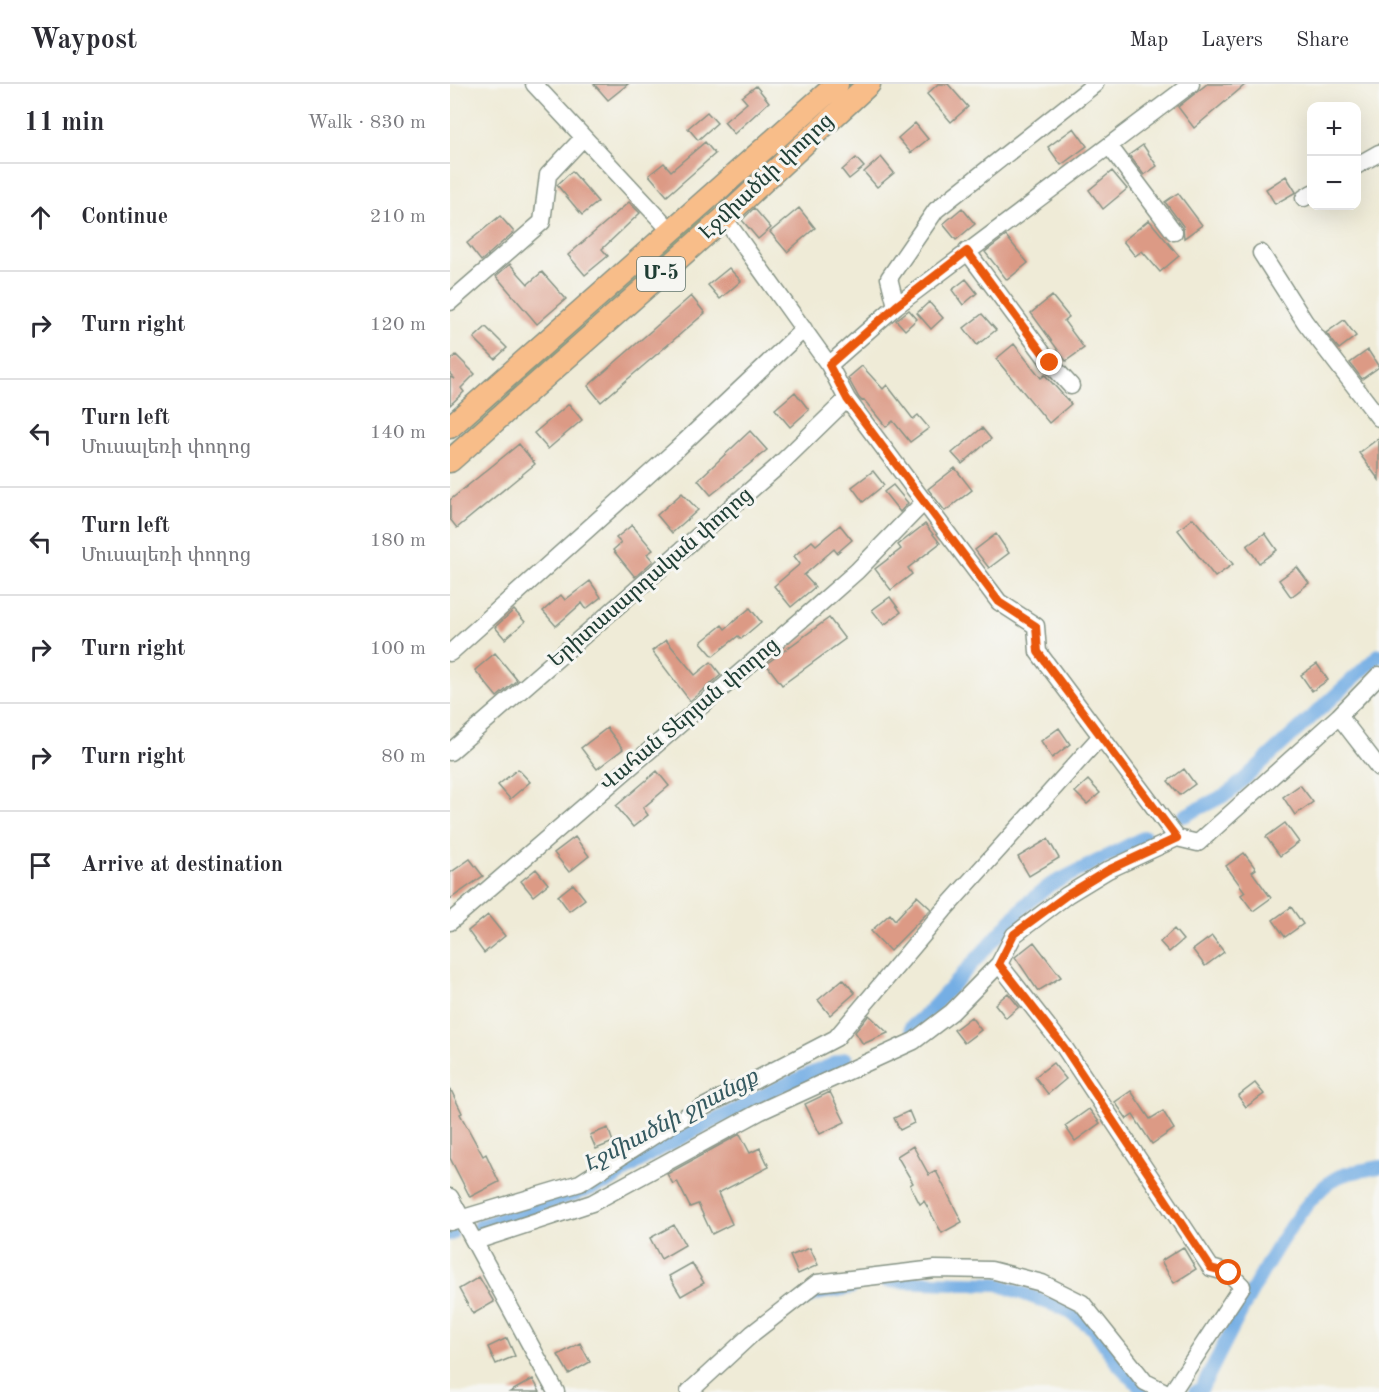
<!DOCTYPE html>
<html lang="en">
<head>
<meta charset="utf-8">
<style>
  body { margin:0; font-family:"Old Standard TT","Noto Serif Armenian",serif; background:#f2f2f3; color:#2b2b33 }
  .controls { position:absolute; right:18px; top:18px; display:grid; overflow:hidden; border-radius:12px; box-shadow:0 6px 24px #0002 }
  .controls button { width:54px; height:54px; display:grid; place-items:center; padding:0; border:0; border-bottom:2px solid #e1e1e2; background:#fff; color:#2b2b33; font:30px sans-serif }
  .stop { position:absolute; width:18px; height:18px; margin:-14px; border:4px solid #ea580c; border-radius:50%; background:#fff }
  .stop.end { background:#ea580c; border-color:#fff; box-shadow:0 2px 6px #0008 }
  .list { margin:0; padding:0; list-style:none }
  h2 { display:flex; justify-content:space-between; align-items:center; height:78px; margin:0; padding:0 24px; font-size:26px }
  h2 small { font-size:20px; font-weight:400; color:#7c7c81 }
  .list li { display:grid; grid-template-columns:39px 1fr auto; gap:18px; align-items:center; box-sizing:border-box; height:108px; padding:0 24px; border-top:2px solid #e1e1e2 }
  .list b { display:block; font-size:22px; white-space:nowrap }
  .list p { margin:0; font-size:20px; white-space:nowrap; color:#7c7c81 }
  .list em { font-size:20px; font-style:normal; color:#7c7c81 }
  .icon { flex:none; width:33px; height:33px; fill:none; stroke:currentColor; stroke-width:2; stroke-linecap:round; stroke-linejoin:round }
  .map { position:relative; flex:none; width:929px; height:1308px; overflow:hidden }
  header { display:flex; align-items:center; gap:36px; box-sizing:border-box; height:84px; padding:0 30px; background:#fff; border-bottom:2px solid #e1e1e2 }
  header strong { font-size:28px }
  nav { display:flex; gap:33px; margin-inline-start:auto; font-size:21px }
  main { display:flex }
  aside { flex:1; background:#fff }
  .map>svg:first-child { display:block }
  .green { fill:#aac369; stroke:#64804e; stroke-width:1.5 }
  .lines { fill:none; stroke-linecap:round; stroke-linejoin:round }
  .canal { stroke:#74aee4; stroke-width:14 }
  .building { fill:#dc9a85 }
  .minor-casing { stroke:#879486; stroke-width:19 }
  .highway-casing { stroke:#879486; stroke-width:25 }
  .minor { stroke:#fff; stroke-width:16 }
  .highway { stroke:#f8bd89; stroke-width:22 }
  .route { stroke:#ea580c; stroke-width:8 }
  .labels { text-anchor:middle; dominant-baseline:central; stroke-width:6; stroke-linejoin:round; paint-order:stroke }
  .shield { fill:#f6f6f2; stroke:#60746d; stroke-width:1.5 }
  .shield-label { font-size:20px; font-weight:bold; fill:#1f3d34 }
  .street-label { font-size:21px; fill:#1f3d34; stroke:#f6f6f2 }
  .water-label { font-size:22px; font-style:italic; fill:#345960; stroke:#f6f6f2 }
</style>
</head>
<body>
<header>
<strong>Waypost</strong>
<nav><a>Map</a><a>Layers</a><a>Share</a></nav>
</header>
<main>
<aside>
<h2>11 min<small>Walk · 830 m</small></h2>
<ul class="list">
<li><svg class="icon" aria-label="ahead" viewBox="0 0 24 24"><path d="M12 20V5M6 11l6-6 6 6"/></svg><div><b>Continue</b></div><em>210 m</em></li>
<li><svg class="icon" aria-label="right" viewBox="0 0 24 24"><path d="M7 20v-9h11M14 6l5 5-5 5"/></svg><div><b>Turn right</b></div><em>120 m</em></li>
<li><svg class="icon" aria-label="left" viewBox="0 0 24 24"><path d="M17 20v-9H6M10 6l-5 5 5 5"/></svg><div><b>Turn left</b><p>Մուսալեռի փողոց</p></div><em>140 m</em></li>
<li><svg class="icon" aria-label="left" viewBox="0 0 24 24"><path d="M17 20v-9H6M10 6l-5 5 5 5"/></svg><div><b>Turn left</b><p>Մուսալեռի փողոց</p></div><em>180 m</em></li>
<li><svg class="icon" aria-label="right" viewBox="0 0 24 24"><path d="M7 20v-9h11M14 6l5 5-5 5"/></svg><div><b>Turn right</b></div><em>100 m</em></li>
<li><svg class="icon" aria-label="right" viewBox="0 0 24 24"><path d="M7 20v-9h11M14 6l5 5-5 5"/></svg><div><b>Turn right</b></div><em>80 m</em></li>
<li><svg class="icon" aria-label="arrive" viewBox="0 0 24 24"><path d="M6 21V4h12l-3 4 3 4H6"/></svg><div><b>Arrive at destination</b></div></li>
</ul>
</aside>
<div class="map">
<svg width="929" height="1308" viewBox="0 0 929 1308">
  <rect width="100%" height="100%" fill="#f6f6f2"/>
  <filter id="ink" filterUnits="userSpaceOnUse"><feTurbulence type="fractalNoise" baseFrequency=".0167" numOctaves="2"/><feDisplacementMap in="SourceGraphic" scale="12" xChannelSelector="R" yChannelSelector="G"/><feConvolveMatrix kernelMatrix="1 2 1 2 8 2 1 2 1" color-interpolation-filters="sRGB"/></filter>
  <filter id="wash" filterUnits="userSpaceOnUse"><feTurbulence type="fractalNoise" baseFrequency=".008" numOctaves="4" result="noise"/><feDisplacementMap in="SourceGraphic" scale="24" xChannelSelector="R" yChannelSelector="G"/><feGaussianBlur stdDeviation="1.35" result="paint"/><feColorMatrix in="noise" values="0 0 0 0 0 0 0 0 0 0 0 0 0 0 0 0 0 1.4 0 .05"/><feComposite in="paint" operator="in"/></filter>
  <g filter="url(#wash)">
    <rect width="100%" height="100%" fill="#efebd7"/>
    <path class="green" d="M396,0H407L0,369V359Z"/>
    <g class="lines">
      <path class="canal" d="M734,732L779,709L929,571
        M461,943L482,924L577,819L600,801L695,753
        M30,1142L157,1099L202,1069L331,1002L396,975
        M0,1150H1
        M436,1197L548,1200L617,1226L644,1245L667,1279L695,1308
        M352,1217L364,1210L402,1203
        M745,1308L752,1304C778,1255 841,1116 888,1093C900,1087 917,1086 929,1083"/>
    </g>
    <g id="blocks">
      <path class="building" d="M144,0H178L158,16Z
        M488,0H498L518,23L501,38L477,10Z
        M757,0H796L744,44L728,23Z
        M306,2L319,18L284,50L274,38L297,19L292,13Z
        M257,28L267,39L248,56L238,44Z
        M465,39L478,55L461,69L448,54Z
        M624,44L637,62L611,81L598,63Z
        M255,58L265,70L217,112L199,91L214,79L221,87Z
        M693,61L707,82L694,91L679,71Z
        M431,73L444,89L427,103L414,88Z
        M406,74L414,83L399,95L392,86Z
        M122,87L148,118L132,131L107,101Z
        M662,87L677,105L653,125L639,106Z
        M836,92L846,108L825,120L816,105Z
        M728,109L752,141L734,154L733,142L715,118Z
        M179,118L190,129L152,165L158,172L135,191L118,171Z
        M304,124L321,144L308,155L292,136Z
        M349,124L365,144L337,168L320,148Z
        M512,124L525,140L506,156L493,140Z
        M50,132L64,148L31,177L17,159Z
        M699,136L729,172L710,188L692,167L685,172L673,157Z
        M556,152L578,179L557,196L535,168Z
        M60,180L78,200L92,188L116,215L87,240L46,192Z
        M279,184L291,197L270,215L258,201Z
        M516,195L527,209L513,221L502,206Z
        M241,212L255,229L151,318L138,302Z
        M602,212L619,233L614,237L634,264L616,277L581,229Z
        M479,218L493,234L481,245L467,229Z
        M459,226L467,235L455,246L446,236Z
        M532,230L546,246L527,261L514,244Z
        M894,236L906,252L889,265L876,249Z
        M36,243L57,264L45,275L24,254Z
        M564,260L591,294L595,291L621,320L599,339L546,275Z
        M918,266L929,283L912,295L900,279Z
        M6,271L25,290L11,304L14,308L0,321V293L5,295L0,290V277Z
        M412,282L433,305L437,301L463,335L468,331L479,344L460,358L443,337L436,343L414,316L412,317L409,314L398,294Z
        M345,308L359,326L340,343L325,325Z
        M119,320L132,336L98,365L84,349Z
        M532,344L541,355L512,380L502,369Z
        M300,347L317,366L261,411L248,396Z
        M929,354V396L909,369Z
        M69,360L85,380L7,444L0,435V416Z
        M505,384L522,406L495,427L478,405Z
        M423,387L434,401L413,418L402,403Z
        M443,401L458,419L450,428L434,408Z
        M232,409L248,426L222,449L207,431Z
        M743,434L783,480L765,493L728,446Z
        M475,440L490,459L458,484L462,490L441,506L425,485L451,465L448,461Z
        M182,441L203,466L197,470L203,477L185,493L163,466L171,459L166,454Z
        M390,441L402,456L387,469L384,465L354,491L365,503L341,523L324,502L350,480L344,472L362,457L366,461Z
        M815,449L827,466L809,479L797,462Z
        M546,450L559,469L539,484L525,466Z
        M847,483L859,499L841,513L829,496Z
        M140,497L151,513L136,525L132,519L106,542L93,527L111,511L115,516Z
        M440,513L451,528L434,541L422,526Z
        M300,524L311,538L291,555L288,552L263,572L251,558L272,541L275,545Z
        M64,526L75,538L55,555L45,543Z
        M379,534L395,555L332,601L316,580Z
        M216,556L245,591L261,578L271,591L240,617L202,567Z
        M45,569L67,596L47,613L25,586Z
        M867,580L878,596L862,607L851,591Z
        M157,644L173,665L147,685L131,664Z
        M609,644L620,660L602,674L591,657Z
        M68,685L80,698L60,715L48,701Z
        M734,685L745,700L730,711L718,697Z
        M207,687L219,702L193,724L198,731L183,743L166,722Z
        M638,696L650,709L637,720L625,708Z
        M850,701L863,718L845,731L833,713Z
        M835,739L849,758L830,772L816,753Z
        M125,753L139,772L119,788L104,769Z
        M598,755L609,774L579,792L568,773Z
        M794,769L806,785L802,788L821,814L803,827L791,811L795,808L776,782Z
        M20,775L33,792L0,815V789Z
        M86,785L98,800L83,812L71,797Z
        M123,800L135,815L119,827L108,812Z
        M467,812L481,825L440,867L421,847L440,830L445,836Z
        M841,823L853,840L835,853L823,836Z
        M38,831L55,852L34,869L18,847Z
        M724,845L733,856L719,868L710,858Z
        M762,852L774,868L755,882L743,866Z
        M584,858L611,893L588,907L565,873Z
        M393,895L405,909L380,931L368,916Z
        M558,909L569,923L556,934L545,920Z
        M419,931L438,949L413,960L405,948Z
        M521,933L531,946L514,959L504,946Z
        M603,979L616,995L598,1010L585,993Z
        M805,999L814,1010L796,1023L788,1012Z
        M0,1004L12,1029L10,1030L33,1072L36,1070L49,1098L20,1113L0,1074Z
        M681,1007L700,1035L713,1027L724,1045L702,1060L683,1031L677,1035L665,1018Z
        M380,1008L395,1038L370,1050L355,1020Z
        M639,1025L650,1039L625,1057L615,1042Z
        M459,1027L464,1039L450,1046L444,1034Z
        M158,1044L163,1058L146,1065L140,1051Z
        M290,1050L300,1069L310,1064L319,1083L268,1109L282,1140L262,1150L248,1120L240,1123L227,1097L223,1100L217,1090Z
        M463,1062L479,1091L486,1087L512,1138L492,1149L474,1117L470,1120L460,1101L463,1099L447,1072Z
        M224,1141L235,1161L211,1175L200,1154Z
        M733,1163L746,1185L724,1199L711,1177Z
        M360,1164L368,1181L348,1190L340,1172Z
        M242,1179L254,1199L231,1212L219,1192Z
        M29,1193L44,1218L23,1230L9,1205Z
        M57,1254L65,1272L46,1280L38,1263Z
        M130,1259L140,1278L119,1290L108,1271Z
        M83,1295L90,1308H60Z"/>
    </g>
  </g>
  <g filter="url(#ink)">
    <use href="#blocks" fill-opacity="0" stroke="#879486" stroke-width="1.5"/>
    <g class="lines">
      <defs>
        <path id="minor" d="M84,0L222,148
          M660,63L724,148
          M906,82L929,69
          M854,114L862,109
          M274,134L379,281L397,315L549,518L586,542L588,568L727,754L748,759L889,632L929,684
          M517,167L600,279L621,302
          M811,169L855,238L929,334
          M0,218L92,138L98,91L132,55
          M446,222L439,194L486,126L645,0
          M379,281L446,222L741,0
          M0,569L227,365L354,245
          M889,632L929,591
          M0,668L326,384L397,315
          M0,838L364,525L407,487L475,417
          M549,880L614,963L761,1184L779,1189L792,1202L722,1308
          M0,1113L106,1308
          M0,1138L130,1099L225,1038L386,954L494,826L650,653
          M26,1157L142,1119L311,1027L464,957L502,928L549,880L564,851L617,811L658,786L727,754
          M239,1308L303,1249L367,1199L485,1185L541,1186L592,1199L632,1219L695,1298L715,1308"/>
        <path id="highway" d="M0,343L387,0
          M0,377L274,134L419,0"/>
      </defs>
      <use href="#minor" class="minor-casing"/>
      <use href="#highway" class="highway-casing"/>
      <use href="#minor" class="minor"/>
      <use href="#highway" class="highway"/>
    </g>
  </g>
  <g class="lines" filter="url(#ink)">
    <path class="route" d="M600,279L517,167L446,222L379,281L397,315L549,518L586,542L588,568L727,754L658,786L617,811L564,850L549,880L614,963L761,1184L779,1189"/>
  </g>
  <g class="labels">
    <rect class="shield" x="187" y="173" width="48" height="34" rx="4.5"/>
    <g class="shield-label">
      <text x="211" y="190">Մ-5</text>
    </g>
    <g class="street-label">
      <text transform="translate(317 93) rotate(-43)">Էջմիածնի փողոց</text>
      <text transform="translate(201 494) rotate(-41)">Երիտասարդական փողոց</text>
      <text transform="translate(240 631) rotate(-40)">Վահան Տերյան փողոց</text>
    </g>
    <g class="water-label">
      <text transform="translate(221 1037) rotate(-28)">Էջմիածնի ջրանցք</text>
    </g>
  </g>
</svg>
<div class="controls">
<button>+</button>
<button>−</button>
</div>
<div class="stop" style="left:779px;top:1189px"></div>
<div class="stop end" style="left:600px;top:279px"></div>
</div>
</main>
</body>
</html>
